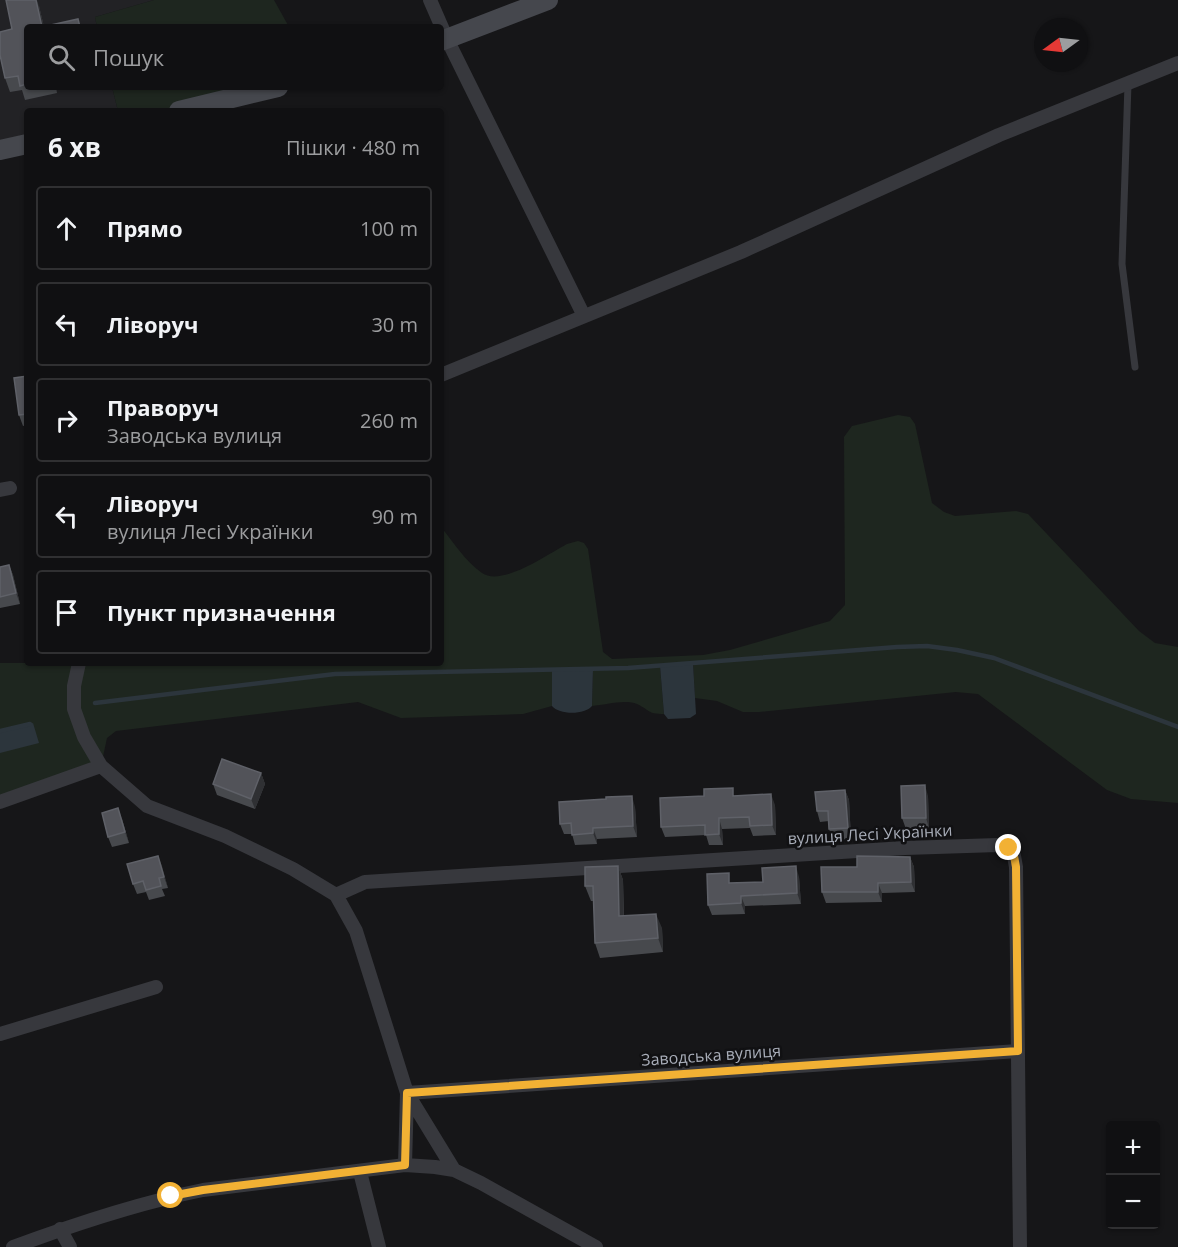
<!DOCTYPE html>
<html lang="uk">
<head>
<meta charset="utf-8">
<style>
  body { margin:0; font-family:"Open Sans",sans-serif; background:#19191b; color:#f1f3f6 }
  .controls { position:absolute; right:18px; bottom:18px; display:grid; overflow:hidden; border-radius:6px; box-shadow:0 2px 4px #0004 }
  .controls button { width:54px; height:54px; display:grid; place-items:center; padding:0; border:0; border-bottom:2px solid #303032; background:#101012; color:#f1f3f6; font:30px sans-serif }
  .compass { position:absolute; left:1034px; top:18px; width:54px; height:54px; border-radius:50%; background:#101012; box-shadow:0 2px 4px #0004; rotate:255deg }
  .stop { position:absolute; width:18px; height:18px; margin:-14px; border:4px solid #f2b134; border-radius:50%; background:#fff }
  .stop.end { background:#f2b134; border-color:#fff; box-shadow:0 2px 6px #0008 }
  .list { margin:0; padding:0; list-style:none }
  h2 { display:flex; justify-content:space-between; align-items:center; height:78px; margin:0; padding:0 24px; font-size:26px }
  h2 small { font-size:20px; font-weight:400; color:#9c9d9f }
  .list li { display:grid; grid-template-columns:39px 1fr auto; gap:18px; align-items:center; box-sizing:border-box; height:84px; margin:0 12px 12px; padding:0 12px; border:2px solid #303032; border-radius:6px }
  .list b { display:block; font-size:22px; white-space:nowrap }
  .list p { margin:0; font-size:20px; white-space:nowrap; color:#9c9d9f }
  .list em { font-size:20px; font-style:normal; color:#9c9d9f }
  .icon { flex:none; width:33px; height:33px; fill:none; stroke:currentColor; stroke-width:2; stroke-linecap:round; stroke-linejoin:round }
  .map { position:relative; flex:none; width:1178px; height:1247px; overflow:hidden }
  .search { position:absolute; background:#101012; box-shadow:0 2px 4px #0004; left:24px; top:24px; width:420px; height:66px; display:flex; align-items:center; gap:15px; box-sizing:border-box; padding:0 21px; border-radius:6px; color:#9c9d9f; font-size:22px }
  .panel { position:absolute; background:#101012; box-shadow:0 2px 4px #0004; left:24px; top:108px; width:420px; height:558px; border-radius:6px }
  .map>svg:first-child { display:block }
  .built { fill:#222225 }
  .green { fill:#1e261f }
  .water { fill:#2c353c }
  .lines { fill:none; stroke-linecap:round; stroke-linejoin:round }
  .stream { stroke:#2c353c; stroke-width:4.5 }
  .service { stroke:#37383d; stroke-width:7 }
  .minor { stroke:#37383d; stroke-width:14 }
  .secondary { stroke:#45474d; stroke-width:20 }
  .wall { fill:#47494d }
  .shaded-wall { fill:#2f3033 }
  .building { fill:#525359; stroke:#5f6168; stroke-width:1.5 }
  .route { stroke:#f2b134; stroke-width:8 }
  .labels { text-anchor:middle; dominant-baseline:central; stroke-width:5; stroke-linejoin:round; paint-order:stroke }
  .street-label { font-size:16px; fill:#a8adb8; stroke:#111113 }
</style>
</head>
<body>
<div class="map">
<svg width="1178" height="1247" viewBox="0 0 1178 1247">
  <rect width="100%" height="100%" fill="#161618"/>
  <path class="built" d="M0,0H154L95,17L97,27H27V87H112L118,111H27V144L0,150Z"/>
  <path class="green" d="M154,0H274L289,27H97L95,17Z
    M112,87H278L179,111H118Z
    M898,415L910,417L915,424L932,503L944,512L955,516L1016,511L1028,514L1139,631L1155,643L1178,647V803L1131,799L1107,790L978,694L956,692L759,712H743L717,701L695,698L693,663L660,666L664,714C647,714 650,710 637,704C625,699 605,705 592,706L593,669L552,670V706L523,714L401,718L358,702L116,731L107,738L101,766L0,803V663H441V527C454,543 465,561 482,573C502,587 548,554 567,544L578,541L584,543L588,549L603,652L612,659L703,655L730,650L830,621L845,605L844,437L852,426Z"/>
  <path class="water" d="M693,663L696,714L690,718L668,719L664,714L660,666Z
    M593,669L592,706C585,715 559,715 552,706V670Z
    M33,723L39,743L0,753V731Z"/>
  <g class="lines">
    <path class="stream" d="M95,703L335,674L628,668L897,647L927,646L957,650L994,658L1178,727
      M0,731L30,724"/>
    <path class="service" d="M1128,84L1122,264L1135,367"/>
    <path class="minor" d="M430,0L447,39L584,316
      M441,375L741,252L999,135L1178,63
      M0,490L10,488
      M79,663L74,686V709L84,737L101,766L147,806L225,836L293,869L336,895L356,931L407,1093L454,1170
      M0,802L101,766
      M336,895L365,882L905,848L998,845L1009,848L1014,856L1016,867L1020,1247
      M0,1034L156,987
      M405,1165L407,1093L1018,1051
      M360,1172L379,1247
      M60,1229L70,1247
      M13,1247C75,1224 138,1203 203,1190L405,1165L435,1167L454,1170L481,1183L596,1247"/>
    <path class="secondary" d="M441,41L548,0
      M179,111L278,87
      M0,150L27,144"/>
  </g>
  <path class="wall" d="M39,6L44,27H81H27V87H56L57,93L25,100L22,90L10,92L5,78L12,29Z
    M27,376V425L23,426L19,415Z
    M9,565L13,575L20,604L0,608V567Z
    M261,773L265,784L255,809L217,795L213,784Z
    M845,790L849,800L851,839L833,840L829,829V821L820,822L817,811Z
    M735,796L775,805L776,835L753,836L750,828L722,829L723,845H709L706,835L665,837L661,827Z
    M928,796L929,828L906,829L902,818Z
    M635,807L637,837L597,839V844L575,845L572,834H564L560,824Z
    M122,819L129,843L112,847L108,837Z
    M158,856L168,888L162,889L165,896L149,900L146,892L137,894L133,884Z
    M910,857L914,867L915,892L882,893V902L826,903L822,892L857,867Z
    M618,866L623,880L624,916L662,928L663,952L600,958L595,943L594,901H591L585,886Z
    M799,877L801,904L745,906V914L712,915L708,905L732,883L763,882Z"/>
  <path class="shaded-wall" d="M36,0H37L39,6L44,27H42Z
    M9,565L13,575L20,604L16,593Z
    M261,773L265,784L255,809L251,799Z
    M925,785L928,796L929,828L926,818Z
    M845,790L849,800L851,839L848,828Z
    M771,794L775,805L776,835L772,825Z
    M632,796L635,807L637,837L633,826Z
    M118,808L122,819L129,843L125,832Z
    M719,818L722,829L723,845L719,834Z
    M593,828L597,839V844L593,833Z
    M158,856L162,866L168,888L164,877Z
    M910,857L914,867L915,892L911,882Z
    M618,866L623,880L624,931L619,916Z
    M796,866L799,877L801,904L797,893Z
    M878,883L882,893V902L878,892Z
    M741,896L745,906V914L741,903Z
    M656,914L662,928L663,952L658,938Z"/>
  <path class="building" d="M6,0H36L42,27H27V84L20,86L18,76L5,78L0,55V32L12,29Z
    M78,19L80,27H42Z
    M27,376V414L19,415L14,378Z
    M9,565L16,593L0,597V567Z
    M222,759L261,773L251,799L213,784Z
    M925,785L926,818H902L901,786Z
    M733,788V796L771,794L772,825L750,826L749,817L719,818V834L705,835V825L661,827L660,798L704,796V789Z
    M845,790L848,828L829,829L828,811H817L815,792Z
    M632,796L633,826L593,828V833L572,835L571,823L560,824L559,802L606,799V797Z
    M118,808L125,832L108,837L102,813Z
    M158,856L164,877L159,878L161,886L146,890L143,881L133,884L127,864Z
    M857,856L910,857L911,882L878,883V892H822L821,867H857Z
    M618,866L619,916L656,914L658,938L595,943L593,886H585V867Z
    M796,866L797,893L741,896V903L708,905L707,874L729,873V883L763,882L762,868Z"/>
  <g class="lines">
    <path class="route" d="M171,1196L203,1190L405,1165L407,1093L1018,1051L1016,867L1014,856L1009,848"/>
  </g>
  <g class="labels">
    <g class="street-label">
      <text transform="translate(870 834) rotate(-3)">вулиця Лесі Українки</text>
      <text transform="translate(711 1055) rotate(-4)">Заводська вулиця</text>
    </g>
  </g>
</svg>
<div class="controls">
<button>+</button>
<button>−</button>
</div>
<svg class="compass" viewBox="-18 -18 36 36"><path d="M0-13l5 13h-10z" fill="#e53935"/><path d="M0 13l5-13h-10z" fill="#9c9d9f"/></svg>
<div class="stop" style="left:171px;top:1196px"></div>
<div class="stop end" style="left:1009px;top:848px"></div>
<div class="search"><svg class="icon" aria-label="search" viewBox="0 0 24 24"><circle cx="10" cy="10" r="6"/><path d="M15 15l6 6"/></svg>Пошук</div>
<section class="panel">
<h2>6 хв<small>Пішки · 480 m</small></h2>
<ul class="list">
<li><svg class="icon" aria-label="ahead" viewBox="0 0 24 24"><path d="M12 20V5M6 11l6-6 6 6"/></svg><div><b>Прямо</b></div><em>100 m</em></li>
<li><svg class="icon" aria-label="left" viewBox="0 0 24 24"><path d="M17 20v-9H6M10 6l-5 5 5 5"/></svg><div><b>Ліворуч</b></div><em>30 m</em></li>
<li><svg class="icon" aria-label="right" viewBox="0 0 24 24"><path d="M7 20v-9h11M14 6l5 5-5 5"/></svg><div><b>Праворуч</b><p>Заводська вулиця</p></div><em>260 m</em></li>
<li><svg class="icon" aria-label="left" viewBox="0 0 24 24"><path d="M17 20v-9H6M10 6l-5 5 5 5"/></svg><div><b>Ліворуч</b><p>вулиця Лесі Українки</p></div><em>90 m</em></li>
<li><svg class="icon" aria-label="arrive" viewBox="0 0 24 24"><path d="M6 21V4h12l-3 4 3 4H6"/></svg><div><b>Пункт призначення</b></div></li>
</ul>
</section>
</div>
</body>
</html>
